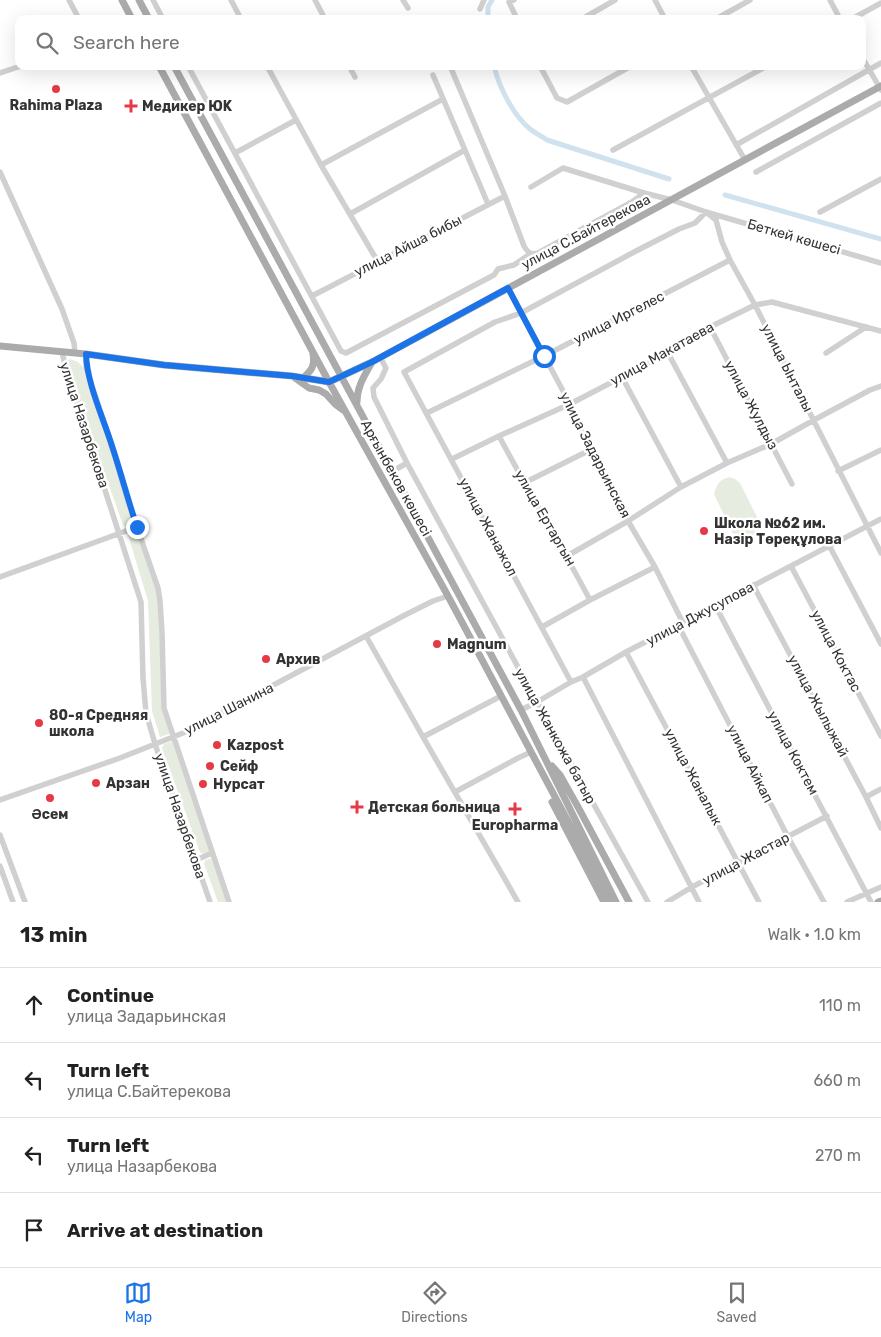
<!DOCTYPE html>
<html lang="en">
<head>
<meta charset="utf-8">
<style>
  body { margin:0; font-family:Rubik,sans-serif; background:#f6f6f6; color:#222 }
  .stop { position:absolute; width:15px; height:15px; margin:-11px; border:4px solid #1a73e8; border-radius:50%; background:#fff }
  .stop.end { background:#1a73e8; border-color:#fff; box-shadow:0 1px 5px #0008 }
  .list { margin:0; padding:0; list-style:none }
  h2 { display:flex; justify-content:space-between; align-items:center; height:65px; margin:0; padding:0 20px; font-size:21px }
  h2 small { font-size:16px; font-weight:400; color:#767676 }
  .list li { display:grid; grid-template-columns:32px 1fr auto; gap:15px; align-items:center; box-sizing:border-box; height:75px; padding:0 20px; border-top:1px solid #e0e0e0 }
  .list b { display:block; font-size:19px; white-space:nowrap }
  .list p { margin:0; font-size:16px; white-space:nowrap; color:#767676 }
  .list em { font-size:16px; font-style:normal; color:#767676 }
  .icon { flex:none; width:28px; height:28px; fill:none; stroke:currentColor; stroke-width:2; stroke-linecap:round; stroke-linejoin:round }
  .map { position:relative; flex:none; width:881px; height:902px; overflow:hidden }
  .search { position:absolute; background:#fff; box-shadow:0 5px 20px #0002; left:15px; right:15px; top:15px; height:55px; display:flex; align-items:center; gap:12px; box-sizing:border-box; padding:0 18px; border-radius:10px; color:#767676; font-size:19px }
  .sheet { height:365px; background:#fff }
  nav { display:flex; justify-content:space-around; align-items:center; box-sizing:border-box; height:70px; border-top:1px solid #e0e0e0; background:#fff; font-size:14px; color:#767676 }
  nav a { display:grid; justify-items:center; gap:2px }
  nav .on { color:#1a73e8 }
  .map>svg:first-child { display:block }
  .green { fill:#e6ecdf }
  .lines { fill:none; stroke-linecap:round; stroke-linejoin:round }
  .canal { stroke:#cfe2ee; stroke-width:5 }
  .minor { stroke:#d0d0d0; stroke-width:5.5 }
  .major { stroke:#ababab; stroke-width:7 }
  .route { stroke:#1a73e8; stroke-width:6 }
  .poi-dot { fill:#e63946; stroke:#fff; stroke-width:2 }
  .labels { text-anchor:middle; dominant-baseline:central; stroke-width:5; stroke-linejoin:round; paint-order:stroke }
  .poi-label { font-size:14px; font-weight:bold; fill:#333; stroke:#fff; text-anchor:start }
  .street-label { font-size:14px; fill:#333; stroke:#fff }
</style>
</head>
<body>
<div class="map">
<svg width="881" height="902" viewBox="0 0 881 902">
  <rect width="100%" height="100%" fill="#fff"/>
  <path class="green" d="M70,359L78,362L82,366L135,521L132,525L126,527L123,525L66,364V362Z
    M729,477L735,479L740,483L760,523V531C751,540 746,543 734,536L714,494C717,484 719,480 729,477Z
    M138,531L162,599L163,706L172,733L160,737L152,711L148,601L128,535Z
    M173,741L212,851L203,854L200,852L162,748L164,744Z
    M213,858L217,859L232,902H218L204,864L205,860Z"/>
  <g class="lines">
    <path class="canal" d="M488,19V7L492,0
      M494,66C499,87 513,115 530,129C535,133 541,136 547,140L669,179
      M725,195L881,239"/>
    <path class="minor" d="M69,0L79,19
      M153,0L163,19
      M231,0L241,19
      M315,0L325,19
      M403,0L408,8
      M514,0L509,2L517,19
      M655,0L665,19
      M830,0L840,19
      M480,9L484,0
      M582,19L615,0
      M716,19L750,0
      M852,19L881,3
      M862,57L881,90
      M188,66L341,351L346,353L494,275L498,269L514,265L530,254
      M267,66L321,165L378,262
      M349,66L355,77
      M450,66L505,196L524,246C528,253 531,255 538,253L632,202L644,193
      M540,66L557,98L567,102L631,66
      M691,66L745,160
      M0,73L21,66
      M433,75L488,204
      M736,145L881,63
      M613,150L767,66
      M235,153L296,120
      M321,165L443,99
      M0,172L62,309L74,343L75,353
      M756,172L881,103
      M531,187L563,168L644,193L672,200L706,212L881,263
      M706,212L716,220L722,242L730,260L755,305L881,553
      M820,212L881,179
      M350,214L465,150
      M508,288L570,404L590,450L628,521L655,567L683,623
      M312,296L505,196
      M710,327L792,484
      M62,352L66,369L141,602L143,678L146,713L155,744L210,902
      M668,353L727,463
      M826,353L866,327
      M86,354V368L112,446L127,498L158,588L160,601L162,632L164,708L229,902
      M380,357L386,368L381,379L373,388L374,397L407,463L537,702L648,902
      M622,377L681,487
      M427,413L544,356L730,260
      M499,436C528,491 561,545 590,600
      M452,459L499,436L570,404L668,353L710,327L755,305L772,302L881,331
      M393,471L407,463
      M838,471L881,450
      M524,483L590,450
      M830,547L881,644
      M567,556L628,521L681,487L727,463L771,444L814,420L870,390L881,386
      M791,566L881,736
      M0,577L137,527
      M753,585L866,797L881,828
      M715,605L871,902
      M678,625L788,837L824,902
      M542,627L590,600L655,567
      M366,636L423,737L518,902
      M626,652L759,902
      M583,677L699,902
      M571,682L404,372L495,322L521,313L636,251L679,229L695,223L706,212
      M521,710L537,702L571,682L583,677L626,652L881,519
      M423,737L501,696
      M455,792L518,758L531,752
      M866,797L881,789
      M0,800L120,758L183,733L405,615L433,601L448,596
      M0,835L25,902
      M196,860L212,853
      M0,866L13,902
      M667,902L692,887L827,816
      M847,902L881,887"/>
    <path class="major" d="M122,0L132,19
      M139,0L149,19
      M159,66L329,382L448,596L611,902
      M174,66L521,710L616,902
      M0,346L86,354L164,365L292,376L329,382L372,362L881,86
      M295,378L309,388L319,390L326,394L335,404L343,410
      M303,378C312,370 315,366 313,354
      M357,402C357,386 365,375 372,362
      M552,766L560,775L578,807L629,902
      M552,802L604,902
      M878,902L881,901"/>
  </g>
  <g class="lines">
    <path class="route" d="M137,527C128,500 121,473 112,446C103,417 87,384 86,354L164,365L292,376L329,382L372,362L508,288L544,356"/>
  </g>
  <g class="poi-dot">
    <circle cx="56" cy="89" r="5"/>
    <path d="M128.5 98.5h5v5h5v5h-5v5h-5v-5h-5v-5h5z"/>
    <circle cx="704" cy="531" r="5"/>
    <circle cx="437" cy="644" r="5"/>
    <circle cx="266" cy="659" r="5"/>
    <circle cx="39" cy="723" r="5"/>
    <circle cx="217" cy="745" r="5"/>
    <circle cx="210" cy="766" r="5"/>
    <circle cx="96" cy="783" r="5"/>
    <circle cx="203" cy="784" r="5"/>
    <circle cx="50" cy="798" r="5"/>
    <path d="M354.5 799.5h5v5h5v5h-5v5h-5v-5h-5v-5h5z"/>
    <path d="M512.5 801.5h5v5h5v5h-5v5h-5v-5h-5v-5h5z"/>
  </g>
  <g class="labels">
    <g class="poi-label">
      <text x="56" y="105" text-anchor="middle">Rahima Plaza</text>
      <text x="142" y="106">Медикер ЮK</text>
      <text x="714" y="523">Школа №62 им.<tspan x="714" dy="16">Назір Төреқұлова</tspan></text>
      <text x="447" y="644">Magnum</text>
      <text x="276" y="659">Архив</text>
      <text x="49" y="715">80-я Средняя<tspan x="49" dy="16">школа</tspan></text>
      <text x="227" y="745">Kazpost</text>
      <text x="220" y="766">Сейф</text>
      <text x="106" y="783">Арзан</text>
      <text x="213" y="784">Нурсат</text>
      <text x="368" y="807">Детская больница</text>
      <text x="50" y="814" text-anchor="middle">Əсем</text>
      <text x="515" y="825" text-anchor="middle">Europharma</text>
    </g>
    <g class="street-label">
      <text transform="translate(586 232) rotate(-28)">улица С.Байтерекова</text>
      <text transform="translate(794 237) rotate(16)">Беткей көшесі</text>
      <text transform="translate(408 246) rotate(-27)">улица Айша бибы</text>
      <text transform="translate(619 318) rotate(-27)">улица Иргелес</text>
      <text transform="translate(662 354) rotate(-29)">улица Макатаева</text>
      <text transform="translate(787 368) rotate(63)">улица Ынталы</text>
      <text transform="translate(751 405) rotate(62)">улица Жулдыз</text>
      <text transform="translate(84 425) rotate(72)">улица Назарбекова</text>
      <text transform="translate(595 455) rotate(63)">улица Задарьинская</text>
      <text transform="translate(396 478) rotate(61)">Арғынбеков көшесі</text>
      <text transform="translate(545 518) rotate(60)">улица Ертаргын</text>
      <text transform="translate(488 527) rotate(62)">улица Жанажол</text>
      <text transform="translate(700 614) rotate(-28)">улица Джусупова</text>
      <text transform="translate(836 651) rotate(62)">улица Коктас</text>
      <text transform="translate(818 706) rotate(62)">улица Жылыжай</text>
      <text transform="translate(229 709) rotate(-27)">улица Шанина</text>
      <text transform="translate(555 736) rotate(61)">улица Жанкожа батыр</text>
      <text transform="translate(793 753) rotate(62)">улица Коктем</text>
      <text transform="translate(750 764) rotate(63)">улица Айкап</text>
      <text transform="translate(693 777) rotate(62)">улица Жаналык</text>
      <text transform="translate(180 816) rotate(71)">улица Назарбекова</text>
      <text transform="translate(746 859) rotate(-28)">улица Жастар</text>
    </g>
  </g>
</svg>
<div class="stop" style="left:544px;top:356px"></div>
<div class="stop end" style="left:137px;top:527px"></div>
<div class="search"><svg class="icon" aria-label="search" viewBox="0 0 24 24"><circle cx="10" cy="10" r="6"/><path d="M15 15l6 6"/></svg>Search here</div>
</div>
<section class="sheet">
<h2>13 min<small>Walk · 1.0 km</small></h2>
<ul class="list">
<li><svg class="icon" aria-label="ahead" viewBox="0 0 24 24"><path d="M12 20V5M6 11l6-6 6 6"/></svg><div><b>Continue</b><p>улица Задарьинская</p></div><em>110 m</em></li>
<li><svg class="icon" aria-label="left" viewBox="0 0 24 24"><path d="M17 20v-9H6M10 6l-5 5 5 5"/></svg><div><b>Turn left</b><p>улица С.Байтерекова</p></div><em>660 m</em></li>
<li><svg class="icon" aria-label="left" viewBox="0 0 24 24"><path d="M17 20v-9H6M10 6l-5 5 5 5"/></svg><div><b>Turn left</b><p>улица Назарбекова</p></div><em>270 m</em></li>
<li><svg class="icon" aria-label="arrive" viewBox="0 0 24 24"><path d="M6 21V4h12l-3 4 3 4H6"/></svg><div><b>Arrive at destination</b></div></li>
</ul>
</section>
<nav>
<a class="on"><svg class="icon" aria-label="map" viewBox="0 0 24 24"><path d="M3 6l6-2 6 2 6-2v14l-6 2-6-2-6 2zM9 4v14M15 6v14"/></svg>Map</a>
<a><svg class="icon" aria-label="directions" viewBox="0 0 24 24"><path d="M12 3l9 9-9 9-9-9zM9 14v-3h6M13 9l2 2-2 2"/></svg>Directions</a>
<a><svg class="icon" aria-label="saved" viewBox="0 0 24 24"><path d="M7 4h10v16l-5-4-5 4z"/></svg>Saved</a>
</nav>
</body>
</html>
